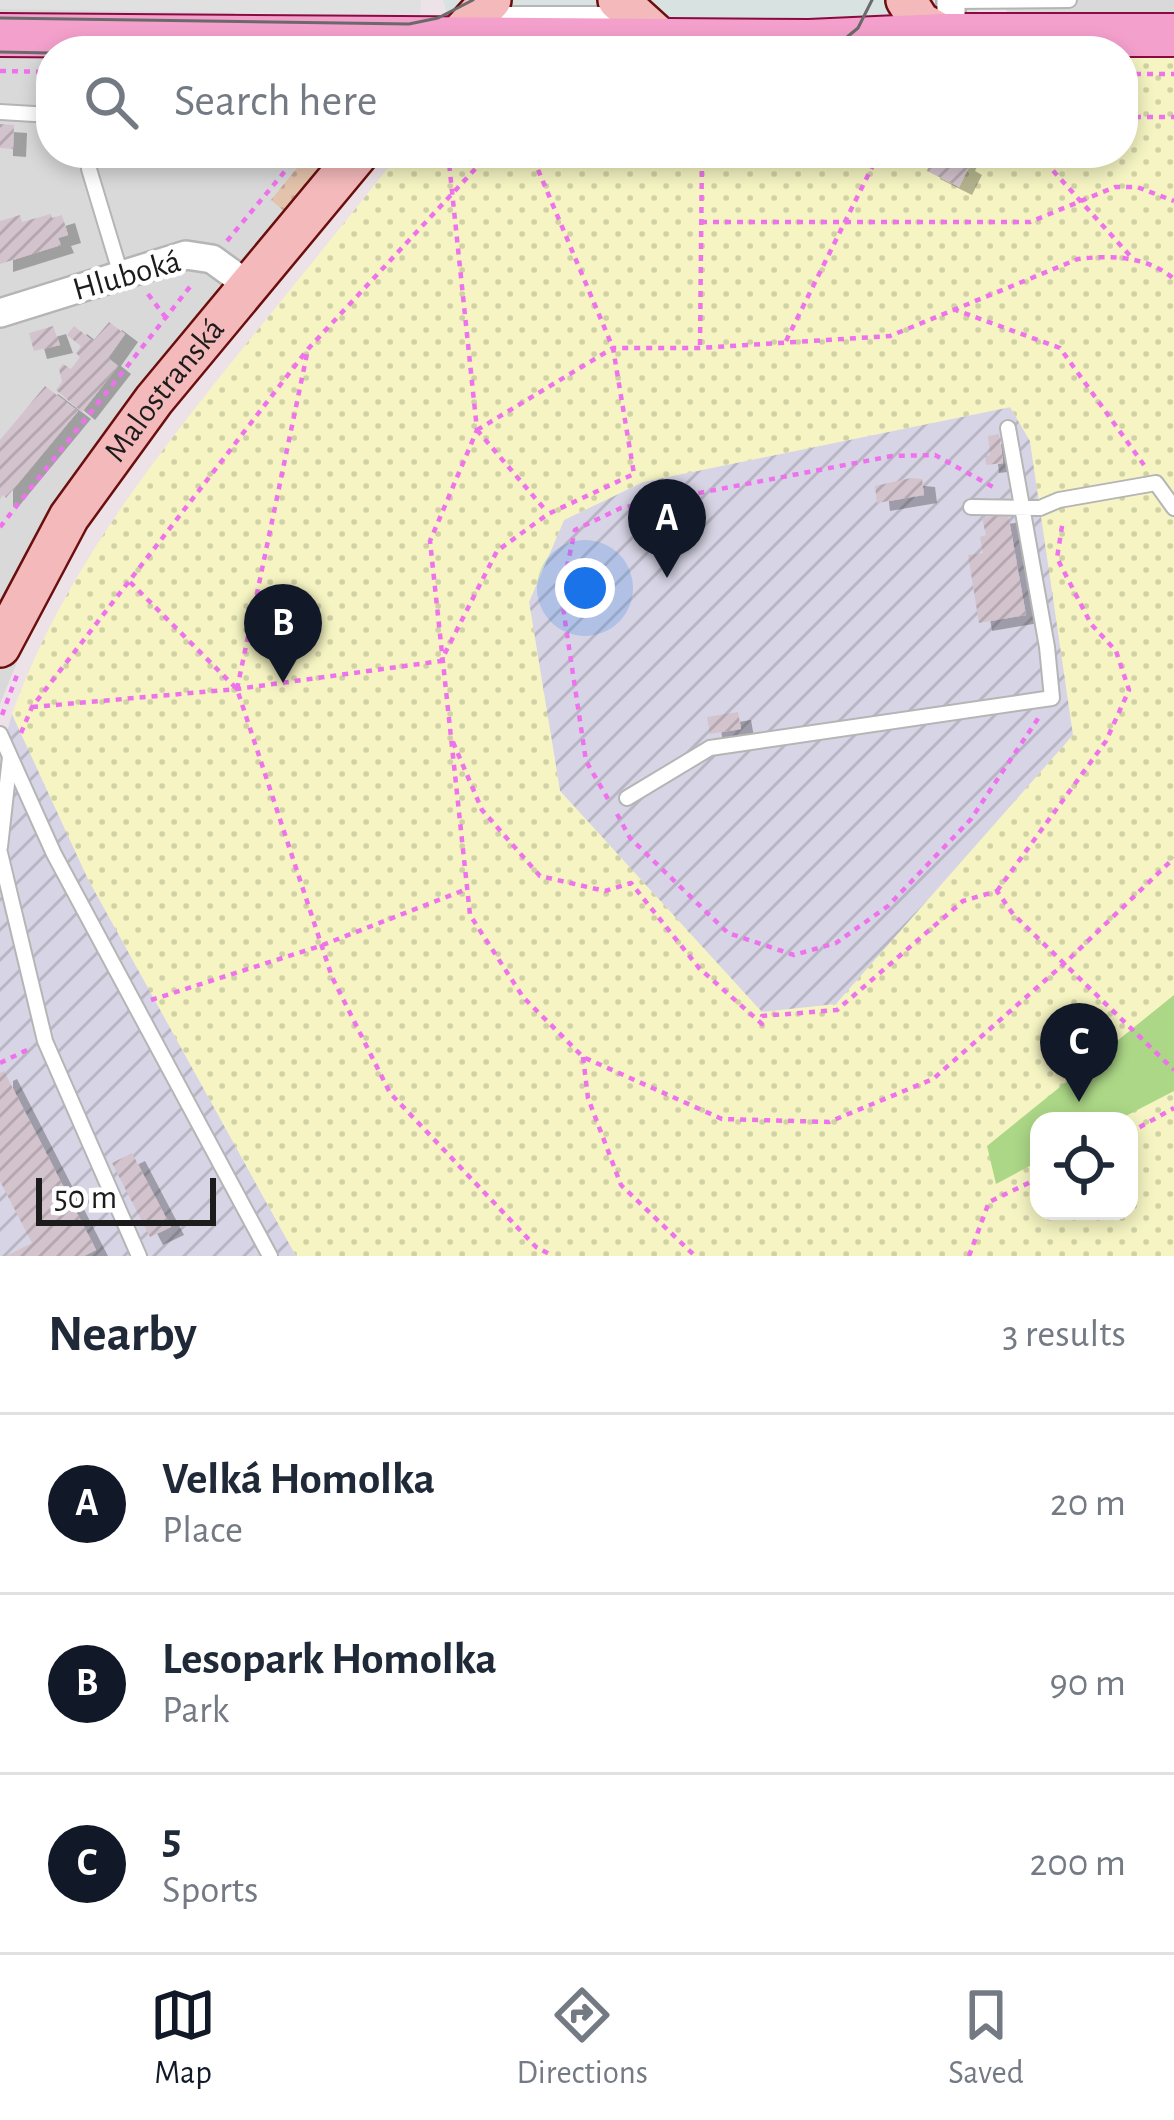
<!DOCTYPE html>
<html lang="en">
<head>
<meta charset="utf-8">
<style>
  body { margin:0; font-family:"Alegreya Sans",sans-serif; background:#f6f6f7; color:#1f2937 }
  .controls { position:absolute; right:36px; bottom:36px; display:grid; overflow:hidden; border-radius:24px; box-shadow:0 6px 18px #0003 }
  .controls button { width:108px; height:108px; display:grid; place-items:center; padding:0; border:0; border-bottom:3px solid #e0e1e3; background:#fff; color:#1f2937; font:60px sans-serif }
  .scale { position:absolute; left:36px; bottom:30px; width:180px; box-sizing:border-box; padding-left:12px; border:6px solid #1c1c1c; border-top:0; font-size:33px; line-height:42px; white-space:nowrap; color:#1c1c1c; -webkit-text-stroke:9px #fff; paint-order:stroke }
  .you { position:absolute; left:585px; top:588px; width:42px; height:42px; margin:-30px; border:9px solid #fff; border-radius:50%; background:#1a73e8; box-shadow:0 0 0 18px #1a73e833 }
  .badge { display:grid; place-items:center; width:78px; height:78px; border-radius:50%; background:#111827; color:#fff; font-size:39px; font-weight:700 }
  .pin { position:absolute; translate:-50% -99px; filter:drop-shadow(0 3px 6px #0008) }
  .pin::after { content:''; position:absolute; top:63px; width:42px; height:36px; background:inherit; clip-path:polygon(0 0,100% 0,50% 100%) }
  .list { margin:0; padding:0; list-style:none }
  h2 { display:flex; justify-content:space-between; align-items:center; height:156px; margin:0; padding:0 48px; font-size:51px }
  h2 small { font-size:39px; font-weight:400; color:#747a83 }
  .list li { display:grid; grid-template-columns:78px 1fr auto; gap:36px; align-items:center; box-sizing:border-box; height:180px; padding:0 48px; border-top:3px solid #e0e1e3 }
  .list b { display:block; font-size:45px; white-space:nowrap }
  .list p { margin:0; font-size:39px; white-space:nowrap; color:#747a83 }
  .list em { font-size:39px; font-style:normal; color:#747a83 }
  .icon { flex:none; width:66px; height:66px; fill:none; stroke:currentColor; stroke-width:2; stroke-linecap:round; stroke-linejoin:round }
  .map { position:relative; flex:none; width:1174px; height:1256px; overflow:hidden }
  .search { position:absolute; background:#fff; box-shadow:0 6px 18px #0003; left:36px; right:36px; top:36px; height:132px; display:flex; align-items:center; gap:30px; box-sizing:border-box; padding:0 42px; border-radius:48px; color:#747a83; font-size:45px }
  .sheet { height:696px; background:#fff }
  nav { display:flex; justify-content:space-around; align-items:center; box-sizing:border-box; height:168px; border-top:3px solid #e0e1e3; background:#fff; font-size:33px; color:#747a83 }
  nav a { display:grid; justify-items:center; gap:6px }
  nav .on { color:#111827 }
  .map>svg:first-child { display:block }
  .residential { fill:#dad9da }
  .industrial { fill:url(#industrial-furrows) }
  .grass { fill:url(#grass-dots) }
  .park { fill:url(#park-dots); fill-rule:evenodd }
  .pitch { fill:#acd786 }
  .parking { fill:#e0e0e0 }
  .plaza { fill:#d7e2e1 }
  .building { fill:url(#building-hatch); filter:url(#shadow) }
  .lines { fill:none; stroke-linecap:round; stroke-linejoin:round }
  .lane-casing { stroke:#b5b5b5; stroke-width:18 }
  .street-casing { stroke:#b5b5b5; stroke-width:32 }
  .secondary-casing { stroke:#6a0f0d; stroke-width:44 }
  .primary-casing { stroke:#890b40; stroke-width:46 }
  .path { stroke:#ef72ed; stroke-width:4.5; stroke-dasharray:6 6; stroke-linecap:butt }
  .lane { stroke:#fff; stroke-width:14 }
  .street { stroke:#fff; stroke-width:27 }
  .secondary { stroke:#f4b9bb; stroke-width:39 }
  .primary { stroke:#f4a0cc; stroke-width:42 }
  .tram { stroke:#6a6a6a; stroke-width:3 }
  .labels { text-anchor:middle; dominant-baseline:central; stroke-width:9; stroke-linejoin:round; paint-order:stroke }
  .street-label { font-size:33px; fill:#1c1c1c; stroke:#fff }
</style>
</head>
<body>
<div class="map">
<svg width="1174" height="1256" viewBox="0 0 1174 1256">
  <defs>
    <pattern id="industrial-furrows" width="10" height="10" patternUnits="userSpaceOnUse" patternTransform="scale(3)"><rect width="10" height="10" fill="#d7d5e5"/><path d="M-1 1l2-2M0 10L10 0M9 11l2-2" fill="none" stroke="#b8b6c4"/></pattern>
    <pattern id="grass-dots" width="8" height="8" patternUnits="userSpaceOnUse" patternTransform="scale(3)"><rect width="8" height="8" fill="#e4c3ac"/><path d="M2 2h.1M6 6h.1" fill="none" stroke="#c3a793" stroke-width="1.8" stroke-linecap="round"/></pattern>
    <pattern id="park-dots" width="8" height="8" patternUnits="userSpaceOnUse" patternTransform="scale(3)"><rect width="8" height="8" fill="#f5f4c2"/><path d="M2 2h.1M6 6h.1" fill="none" stroke="#d1d1a6" stroke-width="1.8" stroke-linecap="round"/></pattern>
    <pattern id="building-hatch" width="6" height="6" patternUnits="userSpaceOnUse" patternTransform="scale(3)"><rect width="6" height="6" fill="#d3c3cd"/><path d="M-1 1l2-2M0 6l6-6M5 7l2-2" fill="none" stroke="#b5a7af"/></pattern>
    <filter id="shadow"><feDropShadow dx="13" dy="8" stdDeviation="0" flood-color="#0004"/></filter>
  </defs>
  <rect width="100%" height="100%" fill="#ede2e7"/>
  <path class="residential" d="M0,0H235L234,51H51V153H284L338,201L118,475L48,586L0,704Z
    M1007,0H1174V55L1005,51Z"/>
  <path class="industrial" d="M1011,407L1030,441L1074,735L836,1004L762,1013L560,791L529,602L564,520L643,482Z
    M12,714L88,879L296,1256H0V758Z"/>
  <path class="grass" d="M309,153H330L284,211L271,200Z"/>
  <path class="park" d="M1123,56H1174V1256H296L88,879L12,714C61,578 149,465 239,353C293,286 347,220 400,153H1123ZM1010,407L1030,441L1073,735L836,1004L762,1012L560,791L529,602L564,520L643,482ZM1039,1121H1129V1211H1039Z"/>
  <path class="pitch" d="M1174,995V1091L1116,1121H1039V1161L996,1184L987,1146Z"/>
  <path class="parking" d="M0,0H421L420,16L0,9Z"/>
  <path class="plaza" d="M443,0H977L978,51H459Z"/>
  <path class="building" d="M0,124L14,125L13,149L0,148Z
    M933,153H967L962,163L969,167L959,187L927,171Z
    M51,214L52,218L62,215L68,235L58,238L61,245L0,264V221L20,215L22,222Z
    M109,322L125,334L108,358L118,366L82,412L56,390L62,382L59,369L63,364L71,369L80,357L76,353L81,346L67,335L74,326L93,341Z
    M53,326L60,345L34,351L29,333Z
    M45,386L78,411L6,498L3,495L0,499V440Z
    M999,434L1003,463L986,465L985,456L990,455L988,436Z
    M911,478L922,479L924,495L877,503L875,486Z
    M1008,514L1026,615L979,623L968,555L983,553L980,537L986,535L982,518Z
    M738,712L741,729L710,734L707,717Z
    M4,1071L96,1250L84,1256H6L32,1243L0,1181V1073Z
    M132,1153L171,1227L150,1237L112,1163Z"/>
  <g class="lines">
    <defs>
      <path id="lane" d="M948,1L1069,0
        M492,14H609L616,6
        M0,112L51,115
        M88,153L89,169L121,275
        M971,507L1040,508L1059,500L1156,483L1174,508
        M0,734L54,854L270,1256
        M627,798L710,748L1052,698L1047,647L1008,428
        M0,847L10,757
        M0,853L45,1041L139,1256"/>
      <path id="street" d="M951,0V35
        M0,313L186,255L212,259L248,285"/>
      <g id="secondary">
        <path d="M618,0L661,39"/>
        <path d="M906,0L920,22L943,35"/>
        <path d="M445,51L491,0"/>
        <path id="s1" d="M0,647L69,517L154,400L359,153"/>
      </g>
      <path id="primary" d="M0,35L809,41L943,35H1174"/>
    </defs>
    <use href="#lane" class="lane-casing"/>
    <use href="#street" class="street-casing"/>
    <use href="#secondary" class="secondary-casing"/>
    <use href="#primary" class="primary-casing"/>
    <path class="path" d="M0,71L51,72
      M1123,74H1174
      M1123,117H1174
      M448,153L477,430L430,541L470,915L523,997L583,1057L722,1119L829,1122L933,1079L1066,962L1174,858
      M1037,153L1133,259
      M701,222H1030L1115,187H1137L1174,201
      M227,241L300,153
      M148,294L166,318
      M953,309L1060,348L1144,465
      M786,341L879,153
      M700,345L702,153
      M477,430L613,348H700L890,336L1078,259C1111,255 1147,256 1174,279
      M477,430L547,512
      M0,527L193,283
      M130,582L237,689L332,977L390,1093L536,1247L553,1256
      M237,689L307,354
      M32,707L237,689L441,661L497,551L548,514L634,474L613,348L531,153
      M2,715L17,675
      M21,733L32,707L308,349L490,153
      M453,742L482,810L540,876L605,891L631,883L699,968L762,1024V1016L837,1010L963,901L997,891L1013,914L1174,1070
      M608,799L586,761L561,594L575,530L621,508L892,456L935,455L993,487
      M617,814L630,838L728,933L794,955L836,943L888,906L971,819L1039,717
      M997,891L1106,741L1129,690L1116,651L1091,624L1057,558L1063,520
      M151,1000L320,946L467,889
      M583,1057L588,1098L621,1185L695,1256
      M0,1063L29,1049
      M1129,1133L1174,1108
      M969,1256L989,1202L1039,1178"/>
    <use href="#lane" class="lane"/>
    <use href="#street" class="street"/>
    <use href="#secondary" class="secondary"/>
    <use href="#primary" class="primary"/>
    <path class="tram" d="M0,18L409,24L438,18L473,0
      M830,51L858,28L872,0
      M0,52L51,53"/>
  </g>
  <g class="labels">
    <g class="street-label">
      <text transform="translate(127 276) rotate(-16)">Hluboká</text>
      <text stroke="none"><textPath href="#s1" startOffset="306">Malostranská</textPath></text>
    </g>
  </g>
</svg>
<div class="controls">
<button><svg class="icon" aria-label="locate" viewBox="0 0 24 24"><circle cx="12" cy="12" r="6"/><path d="M12 2v4M12 18v4M2 12h4M18 12h4"/></svg></button>
</div>
<div class="scale">50 m</div>
<div class="you"></div>
<div class="pin badge" style="left:667px;top:578px">A</div>
<div class="pin badge" style="left:283px;top:683px">B</div>
<div class="pin badge" style="left:1079px;top:1102px">C</div>
<div class="search"><svg class="icon" aria-label="search" viewBox="0 0 24 24"><circle cx="10" cy="10" r="6"/><path d="M15 15l6 6"/></svg>Search here</div>
</div>
<section class="sheet">
<h2>Nearby<small>3 results</small></h2>
<ul class="list">
<li><span class="badge">A</span><div><b>Velká Homolka</b><p>Place</p></div><em>20 m</em></li>
<li><span class="badge">B</span><div><b>Lesopark Homolka</b><p>Park</p></div><em>90 m</em></li>
<li><span class="badge">C</span><div><b>5</b><p>Sports</p></div><em>200 m</em></li>
</ul>
</section>
<nav>
<a class="on"><svg class="icon" aria-label="map" viewBox="0 0 24 24"><path d="M3 6l6-2 6 2 6-2v14l-6 2-6-2-6 2zM9 4v14M15 6v14"/></svg>Map</a>
<a><svg class="icon" aria-label="directions" viewBox="0 0 24 24"><path d="M12 3l9 9-9 9-9-9zM9 14v-3h6M13 9l2 2-2 2"/></svg>Directions</a>
<a><svg class="icon" aria-label="saved" viewBox="0 0 24 24"><path d="M7 4h10v16l-5-4-5 4z"/></svg>Saved</a>
</nav>
</body>
</html>
